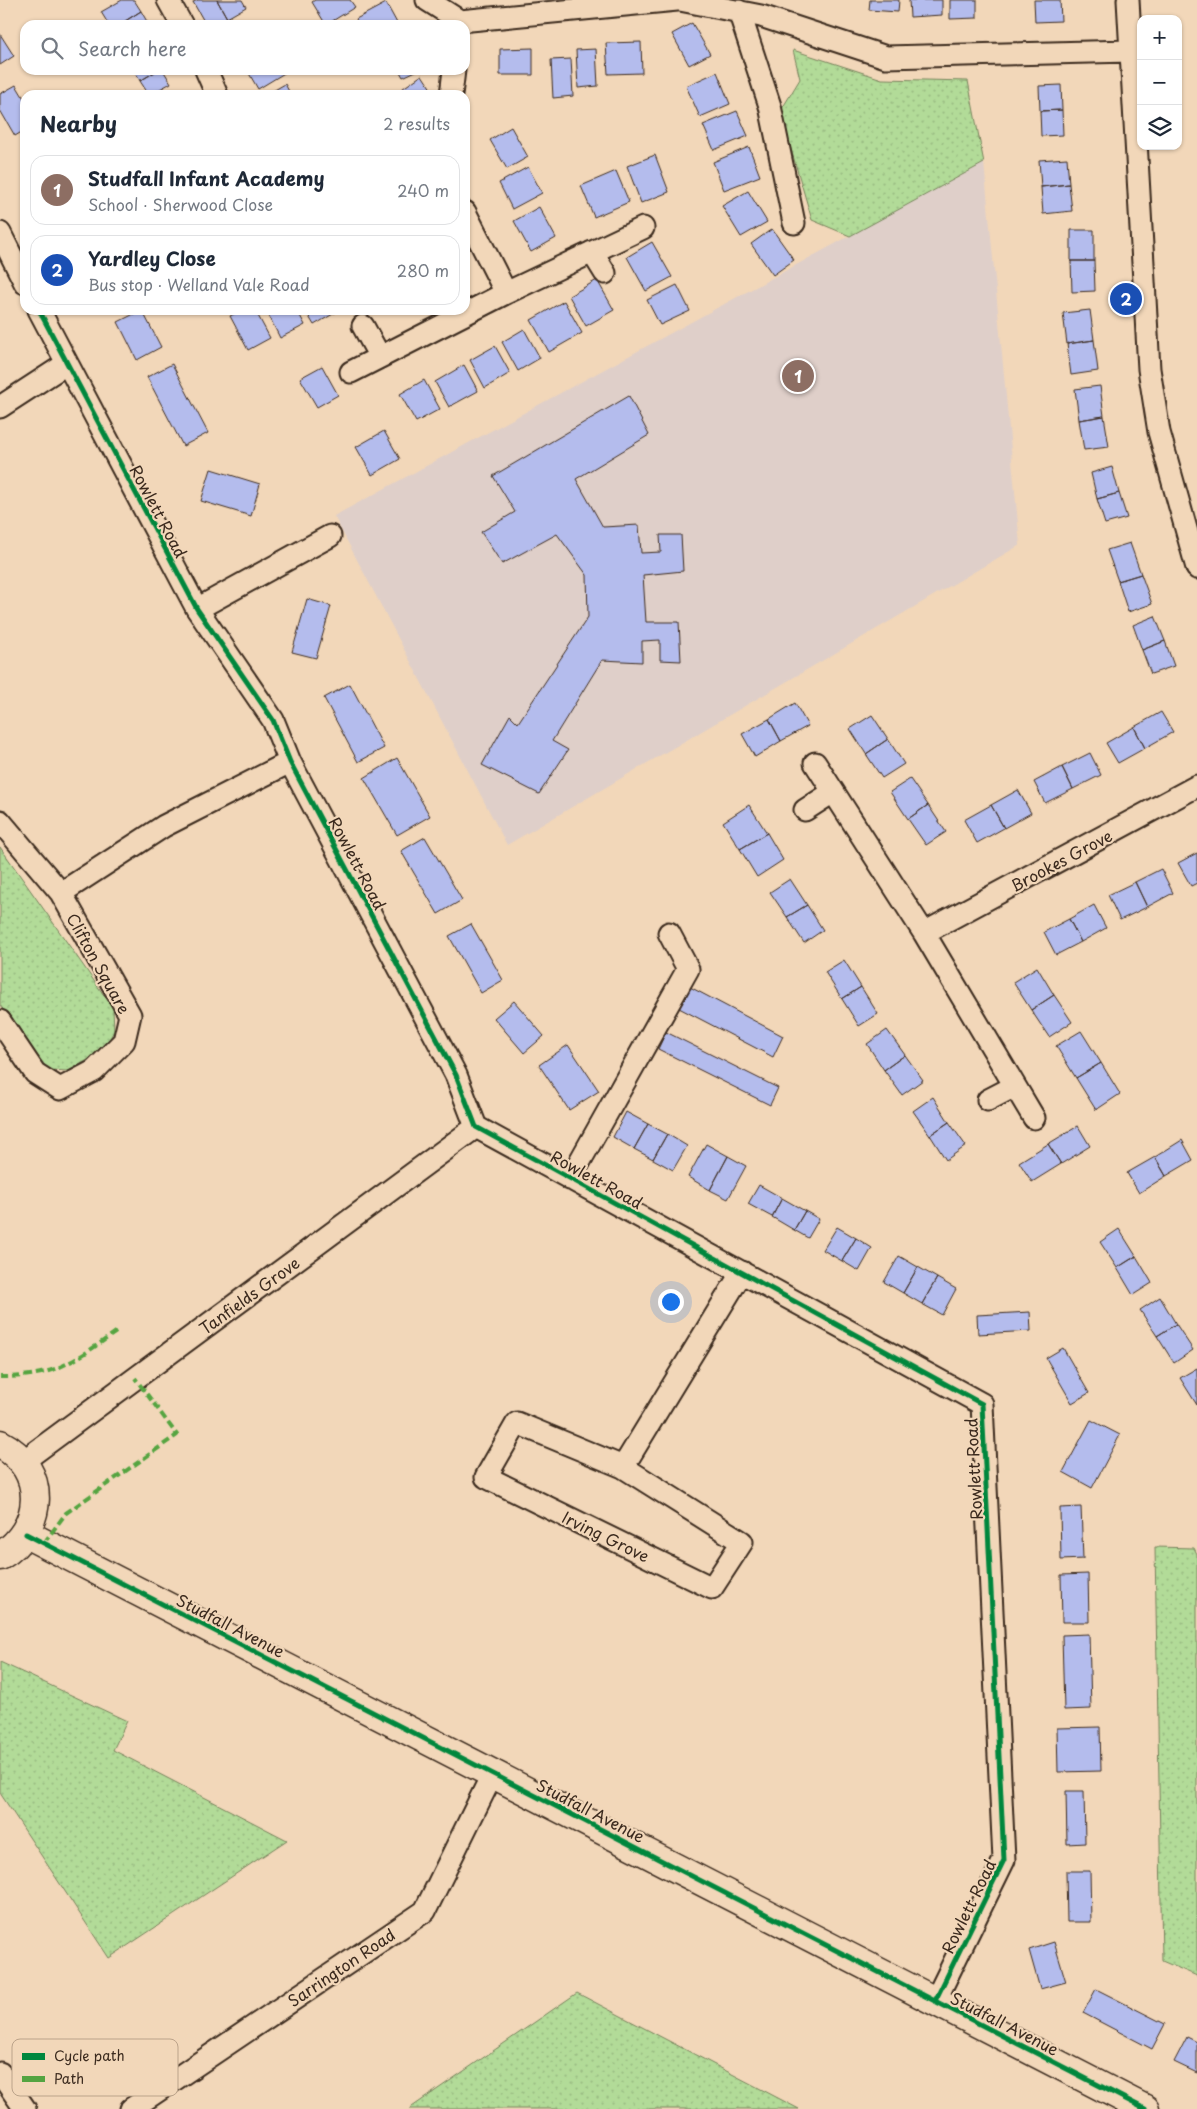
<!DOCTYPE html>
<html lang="en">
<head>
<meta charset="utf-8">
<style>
  body { margin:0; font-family:"Playpen Sans",sans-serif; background:#f6f6f7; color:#1f2937 }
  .controls { position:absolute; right:15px; top:15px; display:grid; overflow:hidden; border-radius:10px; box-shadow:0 1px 4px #0004 }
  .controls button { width:45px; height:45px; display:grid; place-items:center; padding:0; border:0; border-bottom:1px solid #e0e1e3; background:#fff; color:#1f2937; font:25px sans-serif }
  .you { position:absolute; left:670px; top:1301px; width:18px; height:18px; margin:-12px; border:4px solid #fff; border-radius:50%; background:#1a73e8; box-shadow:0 0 0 8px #1a73e833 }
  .badge { display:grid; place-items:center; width:32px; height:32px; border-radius:50%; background:#0b8043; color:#fff; font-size:16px; font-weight:700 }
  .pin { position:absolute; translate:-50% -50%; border:2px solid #fff; box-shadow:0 1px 5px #0006 }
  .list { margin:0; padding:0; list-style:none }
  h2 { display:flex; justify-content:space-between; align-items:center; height:65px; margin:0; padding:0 20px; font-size:21px }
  h2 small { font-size:16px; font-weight:400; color:#747a83 }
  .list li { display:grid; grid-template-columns:32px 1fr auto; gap:15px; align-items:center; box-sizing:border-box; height:70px; margin:0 10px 10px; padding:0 10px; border:1px solid #e0e1e3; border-radius:15px }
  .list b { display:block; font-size:19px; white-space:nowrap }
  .list p { margin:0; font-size:16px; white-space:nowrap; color:#747a83 }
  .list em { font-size:16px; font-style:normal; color:#747a83 }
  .icon { flex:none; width:28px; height:28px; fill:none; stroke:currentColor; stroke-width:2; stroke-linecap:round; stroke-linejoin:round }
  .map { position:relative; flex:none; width:1197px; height:2109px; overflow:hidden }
  .search { position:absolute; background:#fff; box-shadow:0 1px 4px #0004; left:20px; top:20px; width:450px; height:55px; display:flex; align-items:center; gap:12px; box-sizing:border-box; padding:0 18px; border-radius:15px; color:#747a83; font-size:19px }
  .panel { position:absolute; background:#fff; box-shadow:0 1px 4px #0004; left:20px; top:90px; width:450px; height:225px; border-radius:15px }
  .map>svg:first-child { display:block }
  .built { fill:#dfcfc9 }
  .grass { fill:url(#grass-dots); stroke:#76825b }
  .building { fill:#b4bced; stroke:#3b2a1e }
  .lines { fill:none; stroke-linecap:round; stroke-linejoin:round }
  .street-casing { stroke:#3b2a1e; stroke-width:25 }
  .secondary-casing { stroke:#3b2a1e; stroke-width:31 }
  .street { stroke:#f2d7b9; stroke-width:21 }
  .secondary { stroke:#f2d7b9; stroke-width:28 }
  .quiet { stroke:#54a441; stroke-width:4; stroke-dasharray:8 4; stroke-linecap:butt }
  .cycleway-casing { stroke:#f2d7b9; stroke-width:8 }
  .cycleway { stroke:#00873e; stroke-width:5 }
  .labels { text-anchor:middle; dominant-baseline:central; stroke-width:4.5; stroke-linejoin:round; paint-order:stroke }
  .street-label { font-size:16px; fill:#3b2a1e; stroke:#f2d7b9 }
  .key { fill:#f2d7b9; stroke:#bba38a; stroke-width:1 }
  .key-label { font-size:14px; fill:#3b2a1e }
</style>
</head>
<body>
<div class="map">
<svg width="1197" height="2109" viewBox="0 0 1197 2109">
  <defs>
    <pattern id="grass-dots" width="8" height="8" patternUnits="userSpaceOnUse" patternTransform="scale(1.25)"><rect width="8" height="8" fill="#b2db98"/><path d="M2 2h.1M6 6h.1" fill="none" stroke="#9abc83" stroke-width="1.8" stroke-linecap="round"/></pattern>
  </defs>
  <rect width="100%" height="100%" fill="#f2d7b9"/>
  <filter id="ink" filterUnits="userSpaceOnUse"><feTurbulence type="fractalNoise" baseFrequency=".02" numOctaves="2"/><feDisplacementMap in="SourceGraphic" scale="10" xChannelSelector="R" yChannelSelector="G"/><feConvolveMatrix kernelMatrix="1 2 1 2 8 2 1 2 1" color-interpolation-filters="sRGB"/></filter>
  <g filter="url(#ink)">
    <path class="built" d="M984,163L1020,545L507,845L334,516Z"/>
    <path class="grass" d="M793,50L882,79L968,81L984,163L850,236L812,220L780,112L800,79Z
      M0,847L113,1008L114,1031L102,1052L68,1071L51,1070L38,1060L0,1005Z
      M1155,1547L1194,1548L1197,1554V1976L1162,1961Z
      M0,1662L127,1721L113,1750L287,1840L109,1958L0,1793Z
      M577,1993L799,2109H409Z"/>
    <path class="building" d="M122,0H134L141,11L119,25H109L101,12Z
      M198,0H217L227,18L214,25H206L193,2Z
      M217,0H242L246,7L227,18Z
      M315,0H350L355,7L326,25L312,2Z
      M870,0H899L898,12L869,10Z
      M909,0H942V15L910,17Z
      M950,0H977V18L950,19Z
      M1034,0H1060L1061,21L1035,22Z
      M386,3L398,25H359L356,19Z
      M141,11L149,25H119Z
      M692,23L710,54L689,65L672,34Z
      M0,34L14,56L0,65Z
      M641,42L642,73L608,74L606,43Z
      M533,48V75H500V49Z
      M596,49L598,86L578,88L576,50Z
      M571,59L573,96L553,98L551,60Z
      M134,70H158L140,81Z
      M158,70H163L171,83L149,95L140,81Z
      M247,70H285L286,72L258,89Z
      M399,70H418L403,77Z
      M717,72L730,104L700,117L686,86Z
      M422,75L435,95H393Z
      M285,84L291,95H266Z
      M16,85L25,100V130L15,136L0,110V94Z
      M1061,85L1062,110L1040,111L1039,86Z
      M1062,110L1063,135L1041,136L1040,111Z
      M737,111L748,136L714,150L703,125Z
      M511,127L528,157L507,169L490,140Z
      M749,147L760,176L724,190L713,162Z
      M655,155L669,192L641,203L627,166Z
      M1067,158L1069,184L1041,187L1039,160Z
      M528,167L542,193L512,209L499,183Z
      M616,171L629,202L594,217L581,186Z
      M1069,184L1072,211L1043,214L1041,187Z
      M748,191L767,222L741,237L722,206Z
      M539,207L556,238L531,252L514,221Z
      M772,229L794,260L773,275L751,244Z
      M1071,230H1094V261H1071Z
      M652,242L672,277L646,291L627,257Z
      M1071,261H1094L1095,291L1072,292Z
      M597,280L614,310L586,326L569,296Z
      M677,285L690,311L660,325L647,300Z
      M564,301L582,333L549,352L531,320Z
      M142,310L161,347L137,360L118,322Z
      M242,310H255L270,338L248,350L230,316Z
      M266,310H297L305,325L280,338Z
      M305,310H340L314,325Z
      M1090,310L1094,340L1067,344L1063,313Z
      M524,329L540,358L518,371L502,342Z
      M1094,340L1098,371L1071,375L1067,344Z
      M495,346L510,373L485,388L470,360Z
      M172,364L208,433L183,446L147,377Z
      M464,365L478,391L449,407L435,382Z
      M322,366L338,395L317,407L300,378Z
      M424,380L440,409L416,422L400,394Z
      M1100,386L1104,416L1079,420L1075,389Z
      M629,396L649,435L576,479L603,527L639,525L641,553L661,552L660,535H681L683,571L643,575L646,622H679L681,661L660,660V640L642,641V662L602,660L552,741L568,750L539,794L482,765L510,715L518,723L588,617L587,575L557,534L502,564L481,532L515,512L493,476Z
      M1104,416L1109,447L1084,450L1079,420Z
      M384,431L400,459L372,475L356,447Z
      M1112,467L1119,493L1097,499L1091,473Z
      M211,469L260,484L251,516L201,501Z
      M1119,493L1127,518L1105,524L1097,499Z
      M1130,543L1141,574L1118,581L1107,550Z
      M1141,574L1152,604L1128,612L1118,581Z
      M307,599L331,606L316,658L292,652Z
      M1155,616L1165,641L1142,650L1133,625Z
      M1165,641L1174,666L1151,674L1142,650Z
      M350,684L384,748L358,762L324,698Z
      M795,703L808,726L781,741L769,719Z
      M1161,712L1173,732L1145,748L1134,727Z
      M872,715L888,739L866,754L850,729Z
      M769,719L781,741L755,757L742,734Z
      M1134,727L1145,748L1118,763L1106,743Z
      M888,739L904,764L882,778L866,754Z
      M1090,753L1101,775L1073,789L1062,767Z
      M397,758L430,816L397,835L364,778Z
      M1062,767L1073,789L1045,803L1034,782Z
      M910,779L928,805L908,819L890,792Z
      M1018,790L1031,813L1004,828L991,805Z
      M749,805L767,833L740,849L723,822Z
      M928,805L946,832L926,845L908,819Z
      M991,805L1004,828L977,843L964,820Z
      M767,833L783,860L757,877L740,849Z
      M425,837L462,900L438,914L401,851Z
      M1197,853V883L1191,886L1178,863Z
      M1161,869L1173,893L1147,907L1135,882Z
      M790,879L807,905L787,917L770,892Z
      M1135,882L1147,907L1120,920L1108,895Z
      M807,905L823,930L804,943L787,917Z
      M1094,905L1106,928L1081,942L1069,919Z
      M1069,919L1081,942L1056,955L1044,932Z
      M471,924L503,980L481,993L449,936Z
      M844,960L861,987L842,999L825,972Z
      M1037,967L1054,995L1031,1010L1013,982Z
      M690,987L783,1036L773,1057L679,1008Z
      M861,987L878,1014L859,1026L842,999Z
      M1054,995L1072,1022L1049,1037L1031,1010Z
      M514,1001L544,1036L524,1053L494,1018Z
      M887,1030L905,1055L884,1070L867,1044Z
      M1081,1031L1101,1063L1076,1078L1056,1046Z
      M666,1032L778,1088L770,1105L658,1049Z
      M568,1045L599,1091L569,1110L539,1065Z
      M905,1055L923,1080L902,1095L884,1070Z
      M1101,1063L1120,1094L1096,1110L1076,1078Z
      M933,1097L949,1122L930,1135L913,1111Z
      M626,1112L648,1124L634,1149L613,1137Z
      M949,1122L966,1146L946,1160L930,1135Z
      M648,1124L667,1134L653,1159L634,1149Z
      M1078,1126L1090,1146L1061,1164L1048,1144Z
      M667,1134L687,1146L673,1170L653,1159Z
      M1182,1140L1193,1160L1166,1176L1155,1157Z
      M706,1144L728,1156L710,1190L688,1177Z
      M1048,1144L1061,1164L1032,1182L1019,1162Z
      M728,1156L746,1166L728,1199L710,1190Z
      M1155,1157L1166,1176L1139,1193L1127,1173Z
      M759,1185L782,1198L772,1217L748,1204Z
      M782,1198L805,1211L794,1230L772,1217Z
      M805,1211L819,1219L808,1238L794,1230Z
      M837,1227L856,1238L842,1261L823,1250Z
      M1119,1229L1136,1256L1117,1268L1100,1242Z
      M856,1238L872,1248L859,1271L842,1261Z
      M899,1256L918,1267L903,1293L884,1282Z
      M1136,1256L1152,1283L1133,1295L1117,1268Z
      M918,1267L937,1278L922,1304L903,1293Z
      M937,1278L956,1289L942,1315L922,1304Z
      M1160,1297L1176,1324L1157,1336L1140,1310Z
      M1030,1312L1031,1331L978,1334L977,1315Z
      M1176,1324L1193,1350L1174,1363L1157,1336Z
      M1063,1348L1089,1393L1072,1403L1046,1358Z
      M1197,1368V1405L1180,1378Z
      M1091,1420L1120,1435L1092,1488L1063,1472Z
      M1081,1507L1083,1559L1061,1560L1060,1508Z
      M1088,1574L1089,1622H1062L1061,1575Z
      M1089,1634L1091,1709L1064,1710L1062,1635Z
      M1100,1727L1101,1771L1058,1772L1057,1728Z
      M1066,1791H1084L1085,1843L1067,1844Z
      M1066,1871H1090L1091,1922H1067Z
      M1054,1942L1066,1982L1040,1989L1029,1950Z
      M1096,1989L1165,2024L1152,2049L1083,2013Z
      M1187,2037L1197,2042V2073L1174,2062Z"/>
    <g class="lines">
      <defs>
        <path id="street" d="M168,0L182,25
          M427,0L460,21L677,0
          M680,0L761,16L886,57L1130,51
          M1128,0L1149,369L1159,432L1197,568
          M739,11L770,106L794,223
          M206,70L217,95
          M451,95L454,70
          M0,233L25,283
          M592,252L605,273
          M506,293L643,228
          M39,310L197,609L273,720L290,762L456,1075L476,1127L982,1404L1004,1860L935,2001
          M363,326L380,357
          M351,372L506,293L465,212
          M0,407L66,364
          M197,609L330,536
          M815,763L924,933L1197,786
          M805,810L833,792
          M0,821L61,893L164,826L290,762
          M924,933L1034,1118
          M0,1021L35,1073L60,1089L94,1071L124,1041L130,1015L61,893
          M988,1100L1015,1086
          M570,1179L688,969L669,933
          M22,1462L476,1127
          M623,1467L517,1423L486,1477L712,1588L742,1542L623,1467L742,1272
          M0,2073L25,2109
          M131,2109L425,1911L493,1773"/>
        <path id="secondary" d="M0,1444C49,1469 44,1530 0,1556
          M26,1534L1145,2109"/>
      </defs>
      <use href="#street" class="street-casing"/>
      <use href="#secondary" class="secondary-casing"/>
      <use href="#street" class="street"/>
      <use href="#secondary" class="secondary"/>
      <path class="quiet" d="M0,1377C55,1377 73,1362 116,1332
        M44,1543L66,1513L177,1435L135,1378"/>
      <defs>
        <path id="cycleway" d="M39,310L197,609L273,720L290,762L456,1075L476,1127L982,1404L1004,1860L935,2001
          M26,1534L1145,2109"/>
      </defs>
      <use href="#cycleway" class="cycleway-casing"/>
      <use href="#cycleway" class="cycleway"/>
    </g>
  </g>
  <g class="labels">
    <g class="street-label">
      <text transform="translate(159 511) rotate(62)">Rowlett Road</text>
      <text transform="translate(1061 860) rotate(-28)">Brookes Grove</text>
      <text transform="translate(358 863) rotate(62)">Rowlett Road</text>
      <text transform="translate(99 963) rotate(61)">Clifton Square</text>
      <text transform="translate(597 1179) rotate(29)">Rowlett Road</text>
      <text transform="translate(249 1295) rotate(-36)">Tanfields Grove</text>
      <text transform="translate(973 1469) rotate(-93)">Rowlett Road</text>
      <text transform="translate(606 1536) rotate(26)">Irving Grove</text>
      <text transform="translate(231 1625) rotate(27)">Studfall Avenue</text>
      <text transform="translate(591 1810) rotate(27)">Studfall Avenue</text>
      <text transform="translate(968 1906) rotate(-64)">Rowlett Road</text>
      <text transform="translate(341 1967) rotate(-34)">Sarrington Road</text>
      <text transform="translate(1005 2023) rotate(27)">Studfall Avenue</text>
    </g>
  </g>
  <rect x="12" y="2039" width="166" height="57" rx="8" class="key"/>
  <rect x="22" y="2053" width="23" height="7" fill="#00873e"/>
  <rect x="22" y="2076" width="23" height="6" fill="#54a441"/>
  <g class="key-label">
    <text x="54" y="2061">Cycle path</text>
    <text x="54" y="2084">Path</text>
  </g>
</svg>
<div class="controls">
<button>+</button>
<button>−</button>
<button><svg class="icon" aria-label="layers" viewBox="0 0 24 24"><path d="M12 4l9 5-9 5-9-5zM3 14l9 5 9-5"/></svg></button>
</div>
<div class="you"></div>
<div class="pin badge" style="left:798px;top:376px;background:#8d6e63">1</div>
<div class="pin badge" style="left:1126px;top:299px;background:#1a4fb4">2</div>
<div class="search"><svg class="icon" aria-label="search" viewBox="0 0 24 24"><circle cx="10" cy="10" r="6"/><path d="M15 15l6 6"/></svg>Search here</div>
<section class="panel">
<h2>Nearby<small>2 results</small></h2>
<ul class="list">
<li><span class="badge" style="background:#8d6e63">1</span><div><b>Studfall Infant Academy</b><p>School · Sherwood Close</p></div><em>240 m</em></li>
<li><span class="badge" style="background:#1a4fb4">2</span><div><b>Yardley Close</b><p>Bus stop · Welland Vale Road</p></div><em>280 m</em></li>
</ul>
</section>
</div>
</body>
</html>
